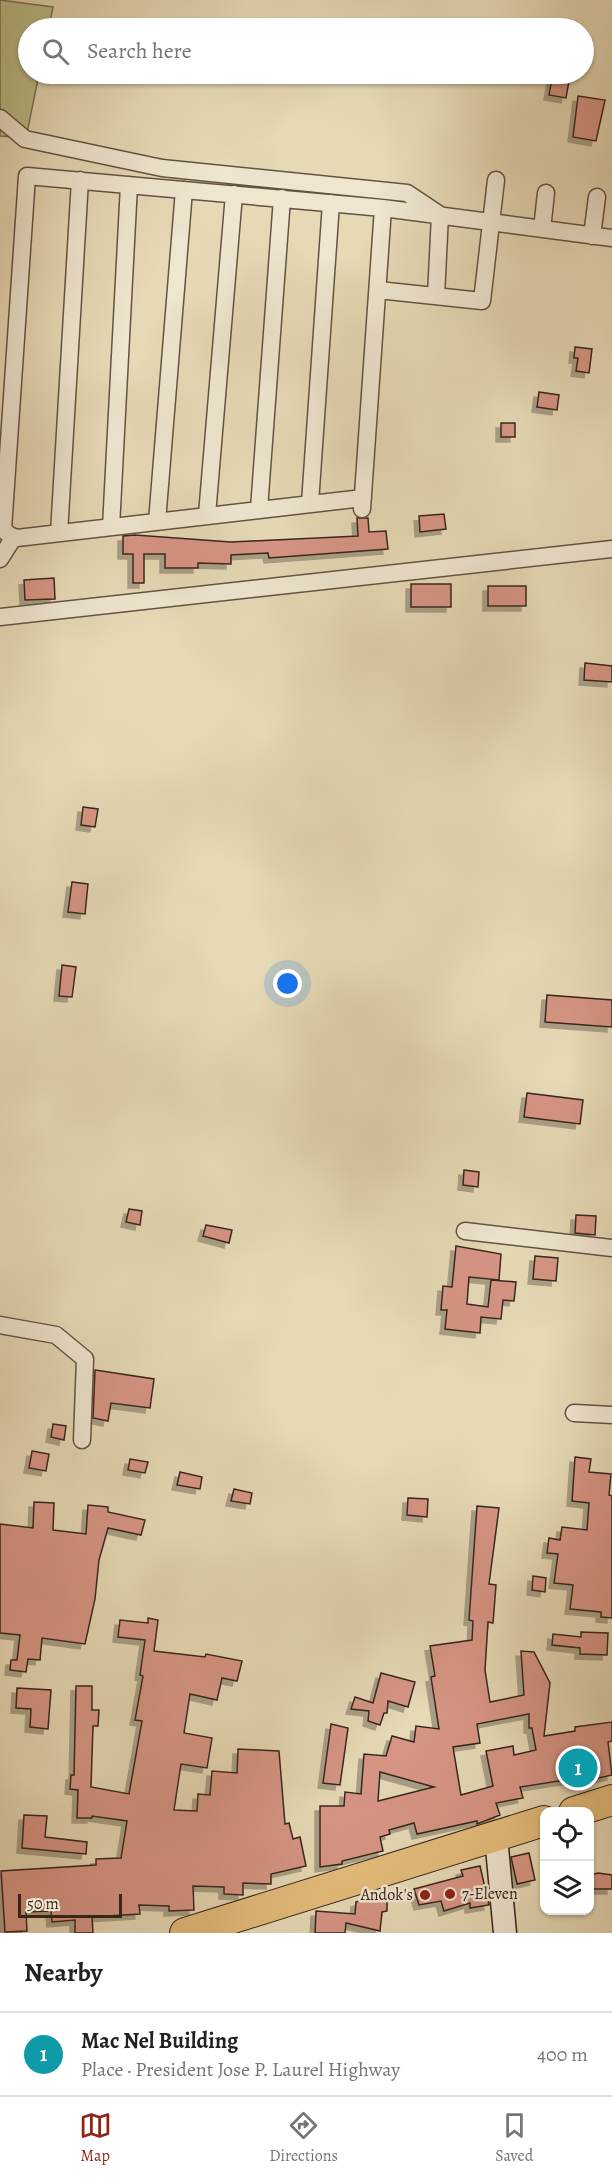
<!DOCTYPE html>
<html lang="en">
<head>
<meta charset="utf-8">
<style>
  body { margin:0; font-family:Alegreya,serif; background:#f6f6f6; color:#202124 }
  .controls { position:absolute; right:18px; bottom:18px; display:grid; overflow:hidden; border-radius:12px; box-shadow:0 2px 4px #0004 }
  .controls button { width:54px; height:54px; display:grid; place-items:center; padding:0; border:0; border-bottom:2px solid #e0e0e0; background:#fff; color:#202124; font:30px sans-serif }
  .scale { position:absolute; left:18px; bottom:15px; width:104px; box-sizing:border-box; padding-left:6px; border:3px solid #38261c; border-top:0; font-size:16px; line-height:21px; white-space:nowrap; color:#38261c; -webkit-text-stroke:4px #efe6d0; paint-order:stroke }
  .you { position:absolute; left:288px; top:984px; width:21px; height:21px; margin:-15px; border:4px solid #fff; border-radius:50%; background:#1a73e8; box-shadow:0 0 0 9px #1a73e833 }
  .badge { display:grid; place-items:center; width:39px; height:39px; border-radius:50%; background:#8f2418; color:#fff; font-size:20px; font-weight:700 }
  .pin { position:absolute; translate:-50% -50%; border:3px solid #fff; box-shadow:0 2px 6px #0006 }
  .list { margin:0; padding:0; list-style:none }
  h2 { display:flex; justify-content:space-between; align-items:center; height:78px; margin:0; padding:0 24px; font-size:26px }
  h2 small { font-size:20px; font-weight:400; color:#757577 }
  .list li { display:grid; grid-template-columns:39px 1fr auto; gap:18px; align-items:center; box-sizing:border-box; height:84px; padding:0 24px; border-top:2px solid #e0e0e0 }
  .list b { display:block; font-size:22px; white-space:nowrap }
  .list p { margin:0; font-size:20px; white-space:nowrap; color:#757577 }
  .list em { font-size:20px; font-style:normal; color:#757577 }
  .icon { flex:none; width:33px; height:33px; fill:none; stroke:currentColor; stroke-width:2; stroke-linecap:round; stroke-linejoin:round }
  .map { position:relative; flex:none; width:612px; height:1933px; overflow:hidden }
  .search { position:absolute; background:#fff; box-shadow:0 2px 4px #0004; left:18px; right:18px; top:18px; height:66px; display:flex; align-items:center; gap:15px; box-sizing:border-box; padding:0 21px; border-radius:33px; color:#757577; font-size:22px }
  .sheet { height:162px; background:#fff }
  nav { display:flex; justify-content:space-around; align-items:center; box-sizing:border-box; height:84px; border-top:2px solid #e0e0e0; background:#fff; font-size:16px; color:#757577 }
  nav a { display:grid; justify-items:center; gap:3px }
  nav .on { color:#8f2418 }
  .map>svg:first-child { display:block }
  .green { fill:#bbbe8a; stroke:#7a7253; stroke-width:1.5 }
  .building { fill:#d79585; stroke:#38261c; stroke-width:1.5; fill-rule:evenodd; filter:url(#shadow) }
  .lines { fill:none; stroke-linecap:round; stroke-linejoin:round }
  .street-casing { stroke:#645342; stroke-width:19 }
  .secondary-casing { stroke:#38261c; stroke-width:25 }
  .highway-casing { stroke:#38261c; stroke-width:32 }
  .street { stroke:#efe6d0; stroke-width:16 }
  .secondary { stroke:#efe6d0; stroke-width:22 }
  .highway { stroke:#e3bc7b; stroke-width:30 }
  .poi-dot { fill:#8f2418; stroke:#efe6d0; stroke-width:2 }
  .labels { text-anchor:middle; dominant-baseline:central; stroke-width:5; stroke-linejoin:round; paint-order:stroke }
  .poi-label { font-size:16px; fill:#38261c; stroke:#efe6d0; text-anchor:start }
</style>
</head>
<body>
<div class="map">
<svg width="612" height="1933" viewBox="0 0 612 1933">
  <defs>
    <filter id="shadow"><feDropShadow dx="-5" dy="5" stdDeviation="0" flood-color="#0004"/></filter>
  </defs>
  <rect width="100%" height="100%" fill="#e6d9b6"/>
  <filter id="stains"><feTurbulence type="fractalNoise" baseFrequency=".00333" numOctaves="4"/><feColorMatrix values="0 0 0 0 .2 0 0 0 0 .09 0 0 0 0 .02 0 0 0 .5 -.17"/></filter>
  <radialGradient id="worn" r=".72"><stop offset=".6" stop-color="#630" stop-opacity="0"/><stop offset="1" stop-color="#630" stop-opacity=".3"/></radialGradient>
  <path class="green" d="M0,0L53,7L49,28H28V74H39L26,138L0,136Z"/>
  <path class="building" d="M552,78L569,81L566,98L549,95Z
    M578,96L605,100L596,141L573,137Z
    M575,347L592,349L589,373L576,371L578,358H574Z
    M539,392L559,395L557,410L537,407Z
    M501,423H515V437H501Z
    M444,514L446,529L420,532L419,516Z
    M357,518H368L369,532L386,531L388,549L269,558L268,553L231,555V564L198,563V568H165V554H144V583H133V554H123V536L135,535L231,542L358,536Z
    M54,578L55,599L25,600L24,580Z
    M411,584H451V607H411Z
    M488,586H526V606H488Z
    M585,663L612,666V682L584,680Z
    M83,807L98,809L95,827L81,825Z
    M72,882L88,884L85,914L68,912Z
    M62,965L76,967L72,997L59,996Z
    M547,995L612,1000V1027L545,1022Z
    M527,1093L583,1100L580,1124L524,1117Z
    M464,1170L479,1172L478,1187L463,1185Z
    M129,1209L142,1211L140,1225L126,1222Z
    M576,1215L596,1216L595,1235L575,1233Z
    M206,1225L232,1230L229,1243L203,1236Z
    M456,1246L501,1254L499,1280L469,1277L467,1304L488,1307L491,1280L516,1282L514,1301L503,1300L501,1319L481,1317L480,1333L445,1329L447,1310H441L443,1286L452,1287Z
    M535,1256L558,1258L556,1281L533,1279Z
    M95,1370L154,1379L150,1408L111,1403L108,1421L93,1418Z
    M53,1424L66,1426L64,1440L51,1437Z
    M32,1451L49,1454L46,1471L29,1468Z
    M575,1457L591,1459L589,1472L611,1474L609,1495L612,1496V1618L601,1617V1612L570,1609L573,1585L554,1583L558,1554L547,1553L549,1538L560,1540L562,1527L587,1530L589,1503L572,1501Z
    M130,1459L148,1462L145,1473L128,1470Z
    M180,1472L202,1477L200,1489L177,1485Z
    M234,1489L252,1493L250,1504L231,1501Z
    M408,1498L428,1499L427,1517L407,1515Z
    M34,1502L54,1503L53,1530L86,1534L88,1505L108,1507V1512L145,1520L141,1535L108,1528L99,1560L95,1599L85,1644L42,1638L40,1660L28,1659L26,1672L10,1670L11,1660H17L20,1635L0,1633V1524L33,1528Z
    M477,1506L499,1508L489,1584L496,1585L493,1623L488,1622L485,1670L490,1702L524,1695L521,1651L534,1652L550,1683L544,1736L575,1731V1727L612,1722V1741L608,1742L612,1775L576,1783V1780H565L520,1787L523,1798L496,1803L500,1815L477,1824V1821L417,1834L414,1823L389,1830L390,1834L380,1837L383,1851L342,1861V1864L320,1867V1806H344L345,1792L361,1794L364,1754L386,1756L392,1736L414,1742L416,1726L439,1729L431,1677L435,1676L430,1646L472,1640L473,1621L469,1620ZM529,1714V1728H532L536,1750L514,1755L513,1746L486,1751L493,1786L461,1795L453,1747L480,1743L477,1724ZM380,1772L434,1787L378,1801Z
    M533,1576L546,1578L545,1592L532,1590Z
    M148,1618L158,1620L154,1651L205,1657L206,1654L242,1661L237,1681L222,1678L217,1700L190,1694L184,1733L212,1738L207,1768L181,1764L174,1810L197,1811L198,1794L210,1795L212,1771L237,1773L238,1749L279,1751L285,1824L289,1823L293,1839L300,1837L306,1866L271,1874V1884L243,1883V1895L224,1894V1887L193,1886L194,1910L169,1911V1906L139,1905L140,1914L92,1917L93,1933H75V1920L52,1922L51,1911L26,1912L27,1931L5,1932L1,1871L96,1865V1859L121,1858L127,1821L92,1816V1818H77L78,1790L70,1789L71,1775H74L76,1686H92V1710H99L98,1726H93L91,1787L129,1794L142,1721L135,1720L143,1676L140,1675L145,1640L118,1637L120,1620L148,1623Z
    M581,1632L608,1633L607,1655L580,1654V1648L552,1645L553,1634L581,1637Z
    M381,1673L415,1682L408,1707L388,1701L387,1713H384L380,1725L368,1721L369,1711L351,1709L355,1697L373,1703Z
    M17,1688L51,1690L48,1729L30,1727L31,1709L16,1708Z
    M331,1724L348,1728L340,1785L323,1783Z
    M24,1815L47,1816L45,1837L87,1842L86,1854L22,1848Z
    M529,1853L535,1880L517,1884L511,1857Z
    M480,1866L489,1905L470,1908V1903L444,1911L441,1901L419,1905L414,1889L463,1876L461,1870Z
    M598,1873L612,1875V1889H590V1875Z
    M387,1892V1911L382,1912L380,1931L346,1923L345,1933H315L316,1911L355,1914L356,1902Z"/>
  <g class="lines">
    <defs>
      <path id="street" d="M0,118L25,139L162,168L407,193L440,215L436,296
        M542,229L546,193
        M592,236L597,197
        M378,290L482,301L496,180
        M363,498L17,538L9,535L3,529L27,176L383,208L612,238
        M310,503L331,203
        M259,509L282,198
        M362,509L383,208
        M207,515L234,194
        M157,522L184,190
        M111,527L129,185
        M59,533L80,180
        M0,559L14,537
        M0,617L612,549
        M465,1231L612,1248
        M0,1325L56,1335L85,1359L82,1440
        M574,1413L612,1415"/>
      <path id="secondary" d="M496,1837L505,1933"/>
      <path id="highway" d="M574,1812L612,1800
        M185,1933L544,1821"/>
    </defs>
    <use href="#street" class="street-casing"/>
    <use href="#secondary" class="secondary-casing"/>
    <use href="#highway" class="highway-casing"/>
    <use href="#street" class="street"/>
    <use href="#secondary" class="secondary"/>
    <use href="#highway" class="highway"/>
  </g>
  <g class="poi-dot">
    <circle cx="450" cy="1894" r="6"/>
    <circle cx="425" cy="1895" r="6"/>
  </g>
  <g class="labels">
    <g class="poi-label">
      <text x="462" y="1894">7-Eleven</text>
      <text x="413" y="1895" text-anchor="end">Andok's</text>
    </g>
  </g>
  <rect width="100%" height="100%" filter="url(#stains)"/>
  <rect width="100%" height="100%" fill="url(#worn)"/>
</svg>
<div class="controls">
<button><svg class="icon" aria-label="locate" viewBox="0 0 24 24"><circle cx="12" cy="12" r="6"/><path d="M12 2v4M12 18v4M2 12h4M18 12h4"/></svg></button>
<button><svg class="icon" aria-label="layers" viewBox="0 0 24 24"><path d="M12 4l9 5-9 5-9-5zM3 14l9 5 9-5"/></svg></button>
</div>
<div class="scale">50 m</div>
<div class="you"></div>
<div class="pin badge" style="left:578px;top:1768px;background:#0f9aa8">1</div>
<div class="search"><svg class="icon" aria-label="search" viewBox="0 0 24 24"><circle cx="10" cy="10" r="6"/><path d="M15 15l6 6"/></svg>Search here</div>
</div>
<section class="sheet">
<h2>Nearby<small></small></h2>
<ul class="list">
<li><span class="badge" style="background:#0f9aa8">1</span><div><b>Mac Nel Building</b><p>Place · President Jose P. Laurel Highway</p></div><em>400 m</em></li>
</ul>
</section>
<nav>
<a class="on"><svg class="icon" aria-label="map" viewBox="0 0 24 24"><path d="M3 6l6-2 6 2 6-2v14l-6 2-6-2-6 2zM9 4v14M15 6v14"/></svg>Map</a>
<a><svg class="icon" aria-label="directions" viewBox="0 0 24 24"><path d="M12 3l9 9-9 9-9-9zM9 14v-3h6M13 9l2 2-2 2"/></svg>Directions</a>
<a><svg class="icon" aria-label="saved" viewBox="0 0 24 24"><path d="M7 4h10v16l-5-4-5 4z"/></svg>Saved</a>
</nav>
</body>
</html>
